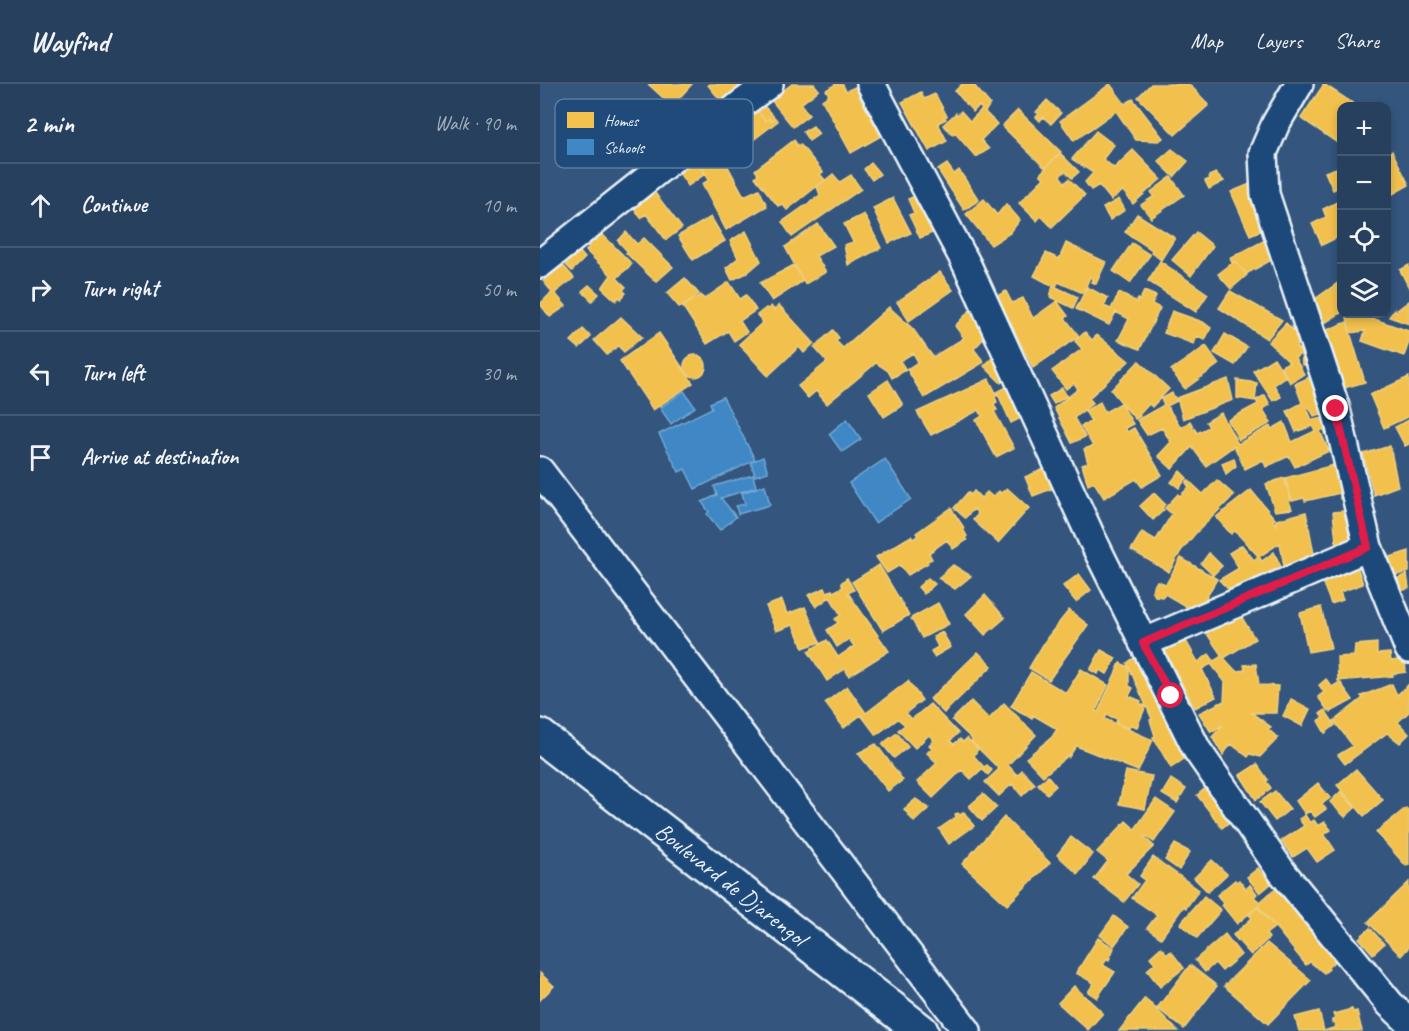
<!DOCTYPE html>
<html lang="en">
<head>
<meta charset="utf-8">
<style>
  body { margin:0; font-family:Caveat,sans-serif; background:#2f4764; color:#f1f3f6 }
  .controls { position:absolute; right:18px; top:18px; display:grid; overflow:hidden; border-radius:12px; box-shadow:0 3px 9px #0003 }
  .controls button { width:54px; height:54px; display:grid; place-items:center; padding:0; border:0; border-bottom:2px solid #435973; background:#27405e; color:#f1f3f6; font:30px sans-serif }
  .stop { position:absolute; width:18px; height:18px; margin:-14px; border:4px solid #e11d48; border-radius:50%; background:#fff }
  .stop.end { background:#e11d48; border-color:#fff; box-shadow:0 2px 6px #0008 }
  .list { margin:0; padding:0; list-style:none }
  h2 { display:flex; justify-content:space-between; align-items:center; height:78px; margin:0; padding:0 24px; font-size:26px }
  h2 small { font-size:20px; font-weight:400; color:#a4afbc }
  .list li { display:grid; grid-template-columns:39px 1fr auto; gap:18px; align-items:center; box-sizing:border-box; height:84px; padding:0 24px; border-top:2px solid #435973 }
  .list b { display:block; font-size:22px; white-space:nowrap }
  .list em { font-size:20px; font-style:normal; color:#a4afbc }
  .icon { flex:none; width:33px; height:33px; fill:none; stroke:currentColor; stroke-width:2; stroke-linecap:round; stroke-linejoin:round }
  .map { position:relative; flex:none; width:869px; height:947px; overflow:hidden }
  header { display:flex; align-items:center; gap:36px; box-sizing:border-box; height:84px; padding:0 30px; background:#27405e; border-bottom:2px solid #435973 }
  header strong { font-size:28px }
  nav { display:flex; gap:33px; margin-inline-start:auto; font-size:21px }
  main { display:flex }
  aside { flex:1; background:#27405e }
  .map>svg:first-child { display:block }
  .homes { fill:#f2c14e; stroke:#efcf81; stroke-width:1.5 }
  .schools { fill:#3f88c5; stroke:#72a8d4; stroke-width:1.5 }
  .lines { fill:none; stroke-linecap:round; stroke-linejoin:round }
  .street-casing { stroke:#e8f1f8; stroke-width:32 }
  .primary-casing { stroke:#e8f1f8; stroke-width:38 }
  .street { stroke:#1f4a7a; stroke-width:27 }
  .primary { stroke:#1f4a7a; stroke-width:33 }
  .route { stroke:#e11d48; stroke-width:8 }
  .labels { text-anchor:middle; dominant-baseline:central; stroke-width:6; stroke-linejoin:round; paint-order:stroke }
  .street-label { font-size:24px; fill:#e8f1f8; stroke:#1f4a7a }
  .key { fill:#1f4a7a; stroke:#5b7ca0; stroke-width:1.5 }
  .key-label { font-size:16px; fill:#e8f1f8 }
</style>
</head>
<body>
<header>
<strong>Wayfind</strong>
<nav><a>Map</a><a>Layers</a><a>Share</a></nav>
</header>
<main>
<aside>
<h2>2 min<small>Walk · 90 m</small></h2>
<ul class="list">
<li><svg class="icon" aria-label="ahead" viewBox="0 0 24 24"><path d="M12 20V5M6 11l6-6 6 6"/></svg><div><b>Continue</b></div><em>10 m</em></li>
<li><svg class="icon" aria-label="right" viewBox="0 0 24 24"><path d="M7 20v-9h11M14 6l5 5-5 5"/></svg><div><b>Turn right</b></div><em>50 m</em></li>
<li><svg class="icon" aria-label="left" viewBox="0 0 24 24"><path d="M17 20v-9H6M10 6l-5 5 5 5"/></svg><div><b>Turn left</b></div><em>30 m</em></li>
<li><svg class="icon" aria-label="arrive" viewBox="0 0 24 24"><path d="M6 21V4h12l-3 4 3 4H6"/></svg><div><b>Arrive at destination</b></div></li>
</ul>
</aside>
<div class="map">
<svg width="869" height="947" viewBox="0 0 869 947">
  <rect width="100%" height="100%" fill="#34557d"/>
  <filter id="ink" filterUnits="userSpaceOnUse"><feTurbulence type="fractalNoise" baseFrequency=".0167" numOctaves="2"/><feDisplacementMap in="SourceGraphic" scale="12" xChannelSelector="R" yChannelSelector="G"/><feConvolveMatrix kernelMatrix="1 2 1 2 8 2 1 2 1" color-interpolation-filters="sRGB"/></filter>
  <g filter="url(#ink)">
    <path class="homes" d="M108,0H152L132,22Z
      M169,0H215L185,22L168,1Z
      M252,0H274L279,6L261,20L269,31L253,43L231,16Z
      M296,0L303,1L306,7L322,0L329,7L319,12L341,52L311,69L282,16L289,11L286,6Z
      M422,0H433L450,20L445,28L457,40L441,56L449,65L436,73L415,49L413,51L403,41L416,29L417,31L421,27L430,37L442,25L439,22L433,28L415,7Z
      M570,0L585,20L593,15L623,54L619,57L596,56L576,27L534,57L520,37Z
      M611,0H649L669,21L635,51L598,13Z
      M784,0L817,22H802V62L761,34Z
      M381,8L384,15L395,10L407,32L404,33L406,35L398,39L407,57L389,67L362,18Z
      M507,16L521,29L511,40L503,33L500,37L496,33L499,30L496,28Z
      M224,22L235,34L231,37L229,34L226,37L218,28Z
      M478,26L521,68L505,84L462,42Z
      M218,28L226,37L229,34L231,37L235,34L238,37L212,57L200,42Z
      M273,42L279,50L269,57L263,48Z
      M556,47L574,61L563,75L574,84L593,66L621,95L593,120L583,107L571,116L559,101L551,106L545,98L553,89L532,75Z
      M254,56L258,62L260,60L283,88L280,90L285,96L247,126L242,120L238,122L215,93L218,90L215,86Z
      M177,62L204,112L219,105L227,122L186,146L162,100L169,96L156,74Z
      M632,65L648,77L634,93L618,77Z
      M852,67L869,101L851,111L846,103V70Z
      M520,69L539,88L532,94L525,87L520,92L525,99L529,95L545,111L512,143L501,132L497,137L479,119L504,94L500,90Z
      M155,74L165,90L148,102L137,86Z
      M331,79L340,90L332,96L324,85Z
      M407,80L414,90L419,86L439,116L424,126L398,86Z
      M802,82V102L793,106L785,88Z
      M676,89L684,97L669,105L665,97L670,95L669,92Z
      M293,90L300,98L311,91L321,105L252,153L242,138L280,111L277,103Z
      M631,93L644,111L611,134L601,121L614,112L611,108Z
      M710,100L729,143L710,151L691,108Z
      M112,105L142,144L126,156L106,130L101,134L91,121Z
      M386,108L404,144L380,154L369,131L374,129L368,115Z
      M353,114L371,149L349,159L333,124Z
      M444,115L457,131L466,120L480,136L470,149L451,161L426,130Z
      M579,115L585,126L570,136L563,124Z
      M797,118L802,125V151L782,161L772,140L786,133L783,125Z
      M324,130L341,164L308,181L304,161L313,158L304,140Z
      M597,130L635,154L621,176L611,168L612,166L585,148Z
      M171,133L185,157L153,176L138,152Z
      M278,140L294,162L276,172L286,188L265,200L245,163Z
      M57,145L92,180L77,194L86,203L83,206L86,209L81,215L79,213L76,217L62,204L71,191L46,167L49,163L44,158Z
      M206,147L221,177L207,189L192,196L186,184L198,174L190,157Z
      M86,148L97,160L104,154L133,183L116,198L86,169L88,168L78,157Z
      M656,148L673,162L651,192L632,176Z
      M731,153L739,172L706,190L695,177L692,179L690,174Z
      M526,159L566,178L556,200L552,198L553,195L550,193L543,209L518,198L516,203L538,213L533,224L510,213L513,202L494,192L506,169L519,175Z
      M592,159L610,171L590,199L573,187Z
      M39,167L45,174L32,187L26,181Z
      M620,177L668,210L656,228L608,197Z
      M695,177L707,191L691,205L678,190Z
      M21,179L34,194L15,209L26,222L10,233L0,220L12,208L3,197L7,194L6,192Z
      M254,181L263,197L232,217L220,199Z
      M869,181V204L860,186Z
      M400,188L413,206L369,237L357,218Z
      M145,194L159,210L142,223H139L127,209Z
      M802,196V228L785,239L775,215Z
      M189,198L200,215L206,211L216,226L200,237L207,248L194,257L188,247L167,260L143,223L161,211L164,215Z
      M49,201L59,210L52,217L42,207Z
      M547,203L568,214L564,222L571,225L579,209L597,218L598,215L600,216L604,207L616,212L612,220L620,224L600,265L578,256L589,235L576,228L569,241L536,225Z
      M466,207L472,219L483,214L493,234L517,217L528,232L525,234L539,252L493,284L457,212Z
      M690,207L742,236L727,255L679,224Z
      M869,217V240L849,233L855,225L856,227Z
      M239,221L274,259L264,269L259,263L228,292L199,260L223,238L217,231L226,224L228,225L231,222L234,226Z
      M434,222L455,242L434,265L444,278L384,314L367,285L378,278L373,269L360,277L366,286L352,294L348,287L336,279L287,320L276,307L268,314L258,302L287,278L274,263L293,246L299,254L296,257L303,264L349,223L373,245L393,273L424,254L415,242Z
      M632,227L663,238L671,244L665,256L657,252L654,260L624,249Z
      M81,233L102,253L84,268L78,262L67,271L54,256Z
      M807,233H829L869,247V258L864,272L822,257L825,247L810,249Z
      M807,238L825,298L804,304L787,246Z
      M746,239L762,255L756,263L760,267L759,261L770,260L775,280L762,281L761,270L755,274L764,290L750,299L741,282L749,278L728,258Z
      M43,245L51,253L39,264L31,257Z
      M545,248L552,256L557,251L589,277L549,314L553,319L534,334L545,353L532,359L514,324L538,305L534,299L526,305L512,287L542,265L535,257Z
      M119,249L153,299L113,326L80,277Z
      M685,250L707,263L695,281L674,269Z
      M666,262L679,280L645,305L631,286Z
      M457,269L474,286L461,299L444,282Z
      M144 282a11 11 0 1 1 22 0a11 11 0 1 1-22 0Z
      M734,274L746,293L734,301L741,313L733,317L713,287Z
      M599,277L629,305L612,323L609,320L599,331L600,332L595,335L571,306Z
      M782,287L795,327L774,332L769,323L767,324L772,336L797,332L802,363L791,366L784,345L780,347L789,367L755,383L749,372L726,383L723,376L705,385L694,362L666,382L652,363L632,385L618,372L631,358L622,344L607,351L597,336L624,321L621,315L632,309L637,317L627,322L641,344L650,337L657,349L669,343L666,338L681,329L698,360L730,342L732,345L744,338L752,358L775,347L772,342L756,348L747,327L762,319L755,300Z
      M869,293V332L844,344L830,311Z
      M449,295L457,311L455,313L457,318L454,320L457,326L454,327L474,364L456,373L436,336L442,332L439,326L391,351L377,328Z
      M688,295L693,316L643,335L637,314Z
      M348,296L363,321L344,333L329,309Z
      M697,296L717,299L715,317L697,314Z
      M478,297L493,328L471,339L457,308Z
      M522,304L527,312L514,320L509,312Z
      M725,311L730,321L723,325L731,339L699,356L688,336L718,320L716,316Z
      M560,318L565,328L581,319L593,340L585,344L587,348L594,344L622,391L602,403L596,395L564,414L554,398L548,401L542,381L548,379L544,365L553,362L541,342L551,337L545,327Z
      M869,336V360L865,362L855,343Z
      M850,362L858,402L834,411L823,370Z
      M694,374L696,382L686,390L682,379Z
      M516,380L524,400L493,412L485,393Z
      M794,381L800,401L811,415H800V409L765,417L764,414L752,417L745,394Z
      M640,387L647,394L639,404L631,398Z
      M744,394L751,416L749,417L752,425L735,427L726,400Z
      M648,396L663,410L677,396L694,411L655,450L641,467L629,488L591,466L602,448L616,456L632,430L625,424L638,410L640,412L649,403L646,399Z
      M467,404L489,424L458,459L433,436L438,430L434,425L425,434L414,424L428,408L431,411L434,407L441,414L447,408L453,413L459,407L461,409Z
      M711,406L735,435L733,436L736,441V436L766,428L775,475L744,482L740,459L719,473L722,477L734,468L741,483L729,488L693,510L679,496L699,484L689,469L702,461L714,476L718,472L695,447L691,450L676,433Z
      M614,409L625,420L622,424L624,426L613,436L600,422Z
      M411,424L424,444L423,445L427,452L425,454L427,456L413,465L407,456L389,469L392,475L387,477L388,479L368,491L360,481L347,489L336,473L371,452L373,455L378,451L376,449Z
      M813,426L816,463L797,467L793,428Z
      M869,467V488L852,492L847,474Z
      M669,469L682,482L673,491L661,480Z
      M641,474L677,495L657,529L625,510L622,513L615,512L612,506L617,497L626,500Z
      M816,479L823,500L800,508L803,516L791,520L780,492Z
      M339,481L369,531L343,547L312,498Z
      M413,481L431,492L415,505L398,494Z
      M539,490L551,506L536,518L523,502Z
      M867,490L869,504L859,508L854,496Z
      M307,494L314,506L308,509L349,567L309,592L305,585L287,597L268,567L287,556L298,573L314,562L309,555L297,563L287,546L298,539L295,535L301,531L290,513L276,523L268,511L285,504L287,508L292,506L293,508L303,503L301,499Z
      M388,494L395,500L384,510L378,503Z
      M445,511L465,534L445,551L426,530Z
      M242,516L247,530L265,523L280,558L263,564L253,541L236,547L226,522Z
      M398,519L409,540L382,554L371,534Z
      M781,523L791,564L768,568L760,529Z
      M529,526L548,541L509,596L489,584L507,554Z
      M698,527L715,555L684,574L696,587L705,586L704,581L716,580L719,601L738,602L736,629H712L731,643L728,645L738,654L720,673L710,670L708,673L691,660L683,671L672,653L683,641L671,648L659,629L684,617L685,598L671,580L662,585L676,613L655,624L625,567L645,555L658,578L669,570L674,577L682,572L663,544Z
      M402,548L411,563L394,573L391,567L398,563L393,553Z
      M837,559V570L850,569L851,577L865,575L866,588L852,590L853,592L798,597L797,573L814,572L815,561Z
      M561,566L576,574L567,590L560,586L558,590L550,586Z
      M604,567L651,670L631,684L613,653L615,652L610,636L612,635L587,579Z
      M438,568L452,582L404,629L390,615Z
      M580,579L589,583V602L593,604L589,612L601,617L600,620L606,622L597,643L591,641L589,644L576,639L577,635L567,631L565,635L613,656L598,687L536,662L529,673V671L503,692L486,674L512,653L517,645L493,631L492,635L471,622L491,588L526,609L541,585L568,601L556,627L558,628Z
      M786,595L792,603L800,598L813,616L791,628L790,626L788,627L778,613L784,608L779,601Z
      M368,597L382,616L366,629L372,635L390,620L418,649L410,657L414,660L420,655L423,658L427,654L438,665L434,672L444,683L447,681L452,686L448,691L442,685L431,695L422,686L393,714L377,698L397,679L387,669L392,664L389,661L394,656L389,651L375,664L358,646L365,641L358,635L336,651L321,631L304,644L285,619L307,602L326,629Z
      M852,600L857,611L869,600V628L858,638L869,650L860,659L847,649L805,680L798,671L813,662L794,637L823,614L821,612Z
      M751,615L770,625L762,642L743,632Z
      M431,617L449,635L464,619L496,651L468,681L477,691L482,686L495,700L482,712L472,700L459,712L445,698L459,685L431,657L432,655L412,636Z
      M785,626L795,641L785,649L778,637L783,634L780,630Z
      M357,649L368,663L354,674L342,660Z
      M336,660L363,696L348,707L318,669Z
      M717,680L728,696L726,697L731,704L716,716L700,691Z
      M816,685L843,716L824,732L797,701Z
      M586,687L612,692L605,725L579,720Z
      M508,692L516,702L507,710L498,700Z
      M631,695L646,705L637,719L622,710Z
      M673,698L700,730L682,744L657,711Z
      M778,699L790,714L782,720L786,725L775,733L770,727L765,730L756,717Z
      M735,707L750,725L735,737L720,718Z
      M801,707L815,724L805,733L790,718Z
      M443,710L457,723L442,737L429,722Z
      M376,715L389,724L374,738L364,725Z
      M616,715L635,728L614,758L605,752L604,753L614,762L586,790L598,800L584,818L554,795L568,777L557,768L586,737L595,745Z
      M866,724L869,727V781L866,782L836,748Z
      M424,728L434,742L409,760L399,745L416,733L415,730L418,729L420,731Z
      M765,731L770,739L774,736L778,742L785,738L791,746L784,750L795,766L777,778L767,764L753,773L741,757L764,742L759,735Z
      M464,733L510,779L467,821L422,780Z
      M531,753L553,770L538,790L517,771Z
      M635,760L650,768L639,786L625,776Z
      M613,773L659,806L646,824L644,822L621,854L607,844L617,831L592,814L605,796L600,792Z
      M672,776L687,790L668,808L654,794Z
      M718,784L731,800L720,809L707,793Z
      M746,795L804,871L788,883L789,885L784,889L770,878L766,881L718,822L697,840L682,821L684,820L677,811L695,796L696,798L699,796L706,805L710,801L717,810L714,813L720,818Z
      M869,798V863L861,872L828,838Z
      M664,812L681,826L657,854L640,840Z
      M717,823L735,843L726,850L729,854L711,871L693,851L712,834L709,831Z
      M574,832L588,843L574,862L560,851Z
      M830,844L844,860L833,870L819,854Z
      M685,850L701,871L682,887L675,879L665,888L655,876Z
      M558,854L574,864L569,876L567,875L563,881L575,888L557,914L548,908L554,899L536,889Z
      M727,859L771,896L728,940L684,902Z
      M621,863L627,870L631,867L644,884L620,903L607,886L615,879L610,873Z
      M650,881L677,902L644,945L617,924Z
      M0,889L14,902L0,916Z
      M534,902L563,929L548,946L518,919Z
      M605,914L638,947H579Z
      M812,925L813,928L817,927L822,947H759L755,933L779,927L784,947L796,943L794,938L792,939V936L795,935L793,930Z"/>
    <path class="schools" d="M144,307L155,323L131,340L120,324Z
      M183,313L215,376L155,405L145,385L139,388L119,350L172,324L170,319Z
      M307,335L321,355L302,368L289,350Z
      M223,373L228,388L215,392L211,378Z
      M345,375L371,415L335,439L309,399Z
      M213,391L216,403L181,414L196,433L180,446L167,430L169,428L162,418L177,411L174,402Z
      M225,401L230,421L198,430L196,422L205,420L202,409Z"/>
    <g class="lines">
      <defs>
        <path id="street" d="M331,0L427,181L552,455L657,666L742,788L850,920L869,938
          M759,0L736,39L723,69L725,110L796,325L828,463L869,565
          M0,180L200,21L229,0
          M0,387L427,947
          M603,559L828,463"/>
        <path id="primary" d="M0,652L381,947"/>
      </defs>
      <use href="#street" class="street-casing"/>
      <use href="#primary" class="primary-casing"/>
      <use href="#street" class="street"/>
      <use href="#primary" class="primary"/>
    </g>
  </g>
  <g class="lines" filter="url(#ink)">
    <path class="route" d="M631,612L603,559L828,463L796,325"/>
  </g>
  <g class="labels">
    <g class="street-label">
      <text transform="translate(191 800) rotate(38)">Boulevard de Djarengol</text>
    </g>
  </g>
  <rect x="15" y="15" width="198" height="69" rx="9" class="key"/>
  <rect x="27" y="28" width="27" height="16" fill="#f2c14e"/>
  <rect x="27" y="55" width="27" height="16" fill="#3f88c5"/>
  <g class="key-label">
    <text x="64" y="42">Homes</text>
    <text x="64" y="69">Schools</text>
  </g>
</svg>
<div class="controls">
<button>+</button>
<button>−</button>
<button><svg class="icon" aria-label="locate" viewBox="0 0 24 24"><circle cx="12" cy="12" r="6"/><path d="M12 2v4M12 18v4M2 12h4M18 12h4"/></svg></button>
<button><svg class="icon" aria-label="layers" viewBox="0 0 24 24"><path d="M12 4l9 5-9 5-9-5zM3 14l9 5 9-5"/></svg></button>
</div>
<div class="stop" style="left:631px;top:612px"></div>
<div class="stop end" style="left:796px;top:325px"></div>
</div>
</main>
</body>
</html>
